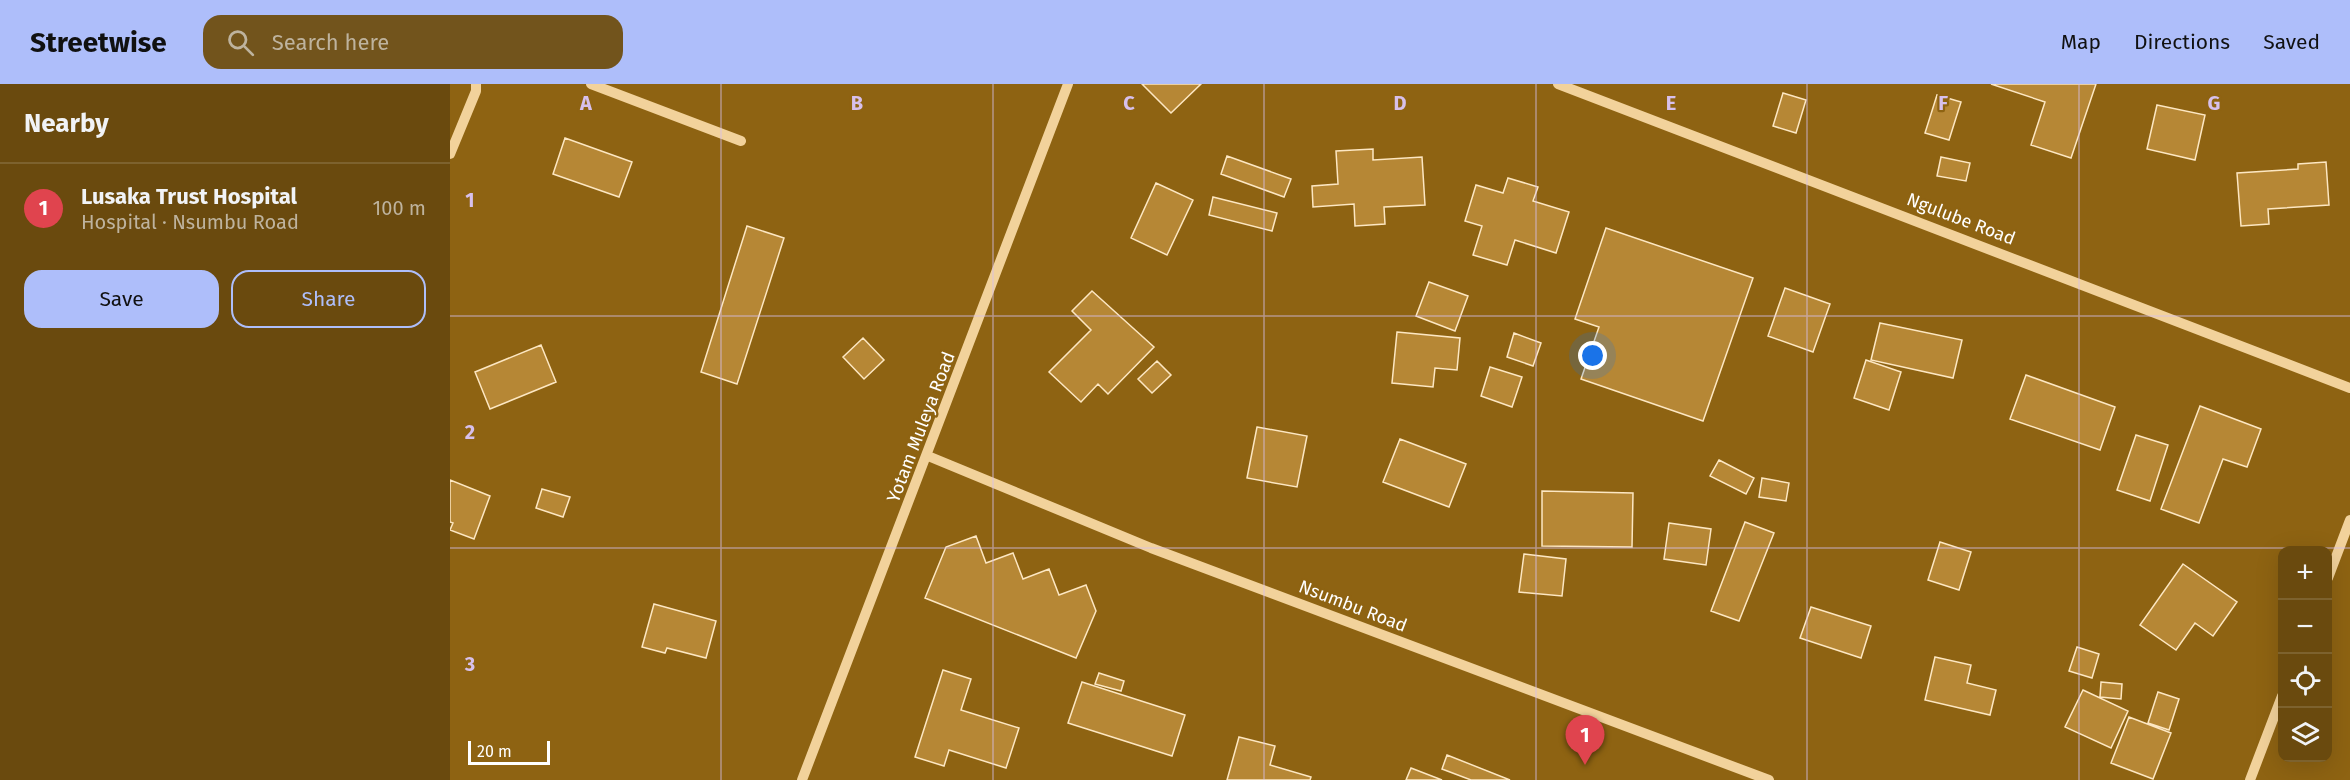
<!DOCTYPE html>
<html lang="en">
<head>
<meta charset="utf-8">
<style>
  body { margin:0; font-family:"Fira Sans",sans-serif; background:#72541c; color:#f1f3f6 }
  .controls { position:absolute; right:18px; bottom:18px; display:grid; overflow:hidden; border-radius:12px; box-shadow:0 6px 24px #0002 }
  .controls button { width:54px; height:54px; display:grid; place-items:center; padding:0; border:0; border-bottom:2px solid #7d622e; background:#6a4a0e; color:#f1f3f6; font:30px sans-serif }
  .scale { position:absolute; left:18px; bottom:15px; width:82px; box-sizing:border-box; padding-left:6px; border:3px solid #fff; border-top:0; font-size:16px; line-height:21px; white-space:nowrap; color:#fff; -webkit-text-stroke:4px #8e6312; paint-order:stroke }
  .you { position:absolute; left:1143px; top:272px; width:21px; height:21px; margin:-15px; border:4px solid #fff; border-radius:50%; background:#1a73e8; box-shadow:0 0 0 9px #1a73e833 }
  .badge { display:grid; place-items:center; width:39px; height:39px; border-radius:50%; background:#aebefa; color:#fff; font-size:20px; font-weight:700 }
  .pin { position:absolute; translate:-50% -50px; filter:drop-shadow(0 2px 3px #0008) }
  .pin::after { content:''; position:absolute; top:32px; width:21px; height:18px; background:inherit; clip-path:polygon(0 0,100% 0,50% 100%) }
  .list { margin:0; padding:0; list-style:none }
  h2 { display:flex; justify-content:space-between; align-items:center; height:78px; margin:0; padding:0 24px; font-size:26px }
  h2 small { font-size:20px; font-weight:400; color:#beb39e }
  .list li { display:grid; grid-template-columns:39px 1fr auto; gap:18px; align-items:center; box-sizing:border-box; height:90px; padding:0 24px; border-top:2px solid #7d622e }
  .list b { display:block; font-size:22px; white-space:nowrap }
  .list p { margin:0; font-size:20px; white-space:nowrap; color:#beb39e }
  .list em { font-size:20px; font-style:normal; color:#beb39e }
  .actions { display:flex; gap:12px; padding:18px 24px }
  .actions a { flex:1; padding:14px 0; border:2px solid #aebefa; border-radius:18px; text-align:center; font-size:21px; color:#aebefa }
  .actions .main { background:#aebefa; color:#111 }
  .icon { flex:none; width:33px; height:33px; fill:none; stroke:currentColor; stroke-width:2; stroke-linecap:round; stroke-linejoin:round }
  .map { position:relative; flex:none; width:1900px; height:696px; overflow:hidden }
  header { display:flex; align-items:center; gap:36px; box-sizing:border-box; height:84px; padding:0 30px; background:#aebefa; color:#111 }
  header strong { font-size:28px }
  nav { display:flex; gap:33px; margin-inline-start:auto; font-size:21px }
  .search { width:420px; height:54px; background:#72541c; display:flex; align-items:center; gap:15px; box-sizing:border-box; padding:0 21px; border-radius:18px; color:#beb39e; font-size:22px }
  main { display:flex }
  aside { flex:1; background:#6a4a0e }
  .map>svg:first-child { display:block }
  .building { fill:#b68735; stroke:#fde7c2; stroke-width:1.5 }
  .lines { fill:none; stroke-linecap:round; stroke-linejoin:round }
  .minor { stroke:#f2d29b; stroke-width:10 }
  .grid { fill:none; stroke:#d7c0ec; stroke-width:1.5; stroke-opacity:0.55 }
  .labels { text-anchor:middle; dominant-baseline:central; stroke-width:4.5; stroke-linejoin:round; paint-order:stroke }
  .street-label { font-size:18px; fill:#fff; stroke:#8e6312 }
  .grid-label { font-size:20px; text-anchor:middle; font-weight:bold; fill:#d7c0ec; stroke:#8e6312; stroke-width:4.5; stroke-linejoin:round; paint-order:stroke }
</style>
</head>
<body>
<header>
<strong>Streetwise</strong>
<div class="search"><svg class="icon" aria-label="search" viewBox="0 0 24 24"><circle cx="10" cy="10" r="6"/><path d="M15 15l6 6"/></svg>Search here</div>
<nav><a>Map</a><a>Directions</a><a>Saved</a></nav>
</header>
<main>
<aside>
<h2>Nearby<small></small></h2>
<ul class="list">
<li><span class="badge" style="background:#e0444e">1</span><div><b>Lusaka Trust Hospital</b><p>Hospital · Nsumbu Road</p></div><em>100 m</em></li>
</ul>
<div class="actions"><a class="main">Save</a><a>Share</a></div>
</aside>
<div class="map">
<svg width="1900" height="696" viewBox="0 0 1900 696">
  <rect width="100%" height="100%" fill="#8e6312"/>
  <path class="building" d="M692,0H751L721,29Z
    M1541,0H1646L1621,74L1581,61L1595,18Z
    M1333,9L1356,16L1346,49L1323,42Z
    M1487,11L1511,18L1499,56L1475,49Z
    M1707,21L1755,31L1745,76L1697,65Z
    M115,54L182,78L169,113L103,90Z
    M923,65V76L972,73L975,121L934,123L935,140L905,142L904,120L863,123L862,102L888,100L886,67Z
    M777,72L841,95L834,113L771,90Z
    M1491,73L1520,79L1516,97L1487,92Z
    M1876,78L1879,121L1818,125L1819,140L1791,142L1787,89L1848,85V80Z
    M1058,94L1088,103L1083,117L1119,128L1106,169L1065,156L1057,181L1023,171L1032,142L1015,137L1026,101L1053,109Z
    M706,99L743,116L717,171L681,154Z
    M763,113L827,129L822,147L759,131Z
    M297,142L334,154L287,300L251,288Z
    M1156,144L1303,194L1253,337L1131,295L1149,243L1125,235Z
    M979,198L1018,212L1005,247L966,232Z
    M1335,204L1380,220L1363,268L1318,252Z
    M642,207L704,263L658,310L648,300L631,318L599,288L641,246L622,227Z
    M1430,239L1512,256L1503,294L1421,276Z
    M947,248L1010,254L1007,286L985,284L983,303L942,299Z
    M1064,249L1091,259L1083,282L1057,273Z
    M413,254L434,276L414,295L393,273Z
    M91,261L106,298L40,325L25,288Z
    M1416,276L1451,288L1439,326L1404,314Z
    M707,277L721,291L702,309L688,295Z
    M1040,283L1072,293L1062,323L1031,312Z
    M1576,291L1665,323L1650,366L1560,335Z
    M1750,322L1811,345L1797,383L1773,375L1749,439L1711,425Z
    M807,343L857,352L847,403L797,394Z
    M1686,351L1718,361L1700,417L1667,406Z
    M950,355L1016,380L999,423L933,398Z
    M1269,376L1304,394L1296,410L1260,392Z
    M1312,394L1339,399L1336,417L1309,413Z
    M0,396L40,412L24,455L0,446L3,439L0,438Z
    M92,405L120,413L113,433L86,424Z
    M1092,407L1183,409L1182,463L1092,462Z
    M1295,438L1324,449L1289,537L1261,527Z
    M1219,439L1261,445L1256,481L1214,475Z
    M526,452L536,479L563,469L573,495L599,485L609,511L636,501L646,527L626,574L475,514L496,463Z
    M1490,458L1521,468L1509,506L1478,496Z
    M1074,470L1116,475L1112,512L1069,508Z
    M1733,480L1787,518L1763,552L1745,539L1726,566L1690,541Z
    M204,520L266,537L256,574L217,564L215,569L192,563Z
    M1361,523L1421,542L1411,574L1350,554Z
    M1627,563L1649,570L1642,594L1619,587Z
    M1485,573L1521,581L1517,599L1546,606L1540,631L1475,616Z
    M493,586L521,595L511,626L569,644L556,684L499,666L494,682L465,673Z
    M649,589L674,597L671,607L645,600Z
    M632,598L735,631L722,672L618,639Z
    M1651,598L1672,600L1671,615L1650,613Z
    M1633,606L1678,627L1661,664L1615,643Z
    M1708,608L1729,615L1719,646L1698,639Z
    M1679,633L1721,649L1703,695L1661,679Z
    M789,653L825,662L820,681L861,693L860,696H777Z
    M997,671L1060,696H1021L992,685Z
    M961,684L992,696H956Z"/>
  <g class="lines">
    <path class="minor" d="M141,0L291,57
      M1108,0L1900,304
      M0,70L26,7V0
      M478,372L701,464L1319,696
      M1878,494L1900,436
      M352,696L618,0
      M1800,696L1832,612"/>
  </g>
  <path class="grid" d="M271,0V696M543,0V696M814,0V696M1086,0V696M1357,0V696M1629,0V696M0,232H1900M0,464H1900"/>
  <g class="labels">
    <g class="street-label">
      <text transform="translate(1511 135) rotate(21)">Ngulube Road</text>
      <text transform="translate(471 343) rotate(-69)">Yotam Muleya Road</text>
      <text transform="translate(903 522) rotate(21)">Nsumbu Road</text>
    </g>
  </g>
  <g class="grid-label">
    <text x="136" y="26">A</text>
    <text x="407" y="26">B</text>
    <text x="679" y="26">C</text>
    <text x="950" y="26">D</text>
    <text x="1221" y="26">E</text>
    <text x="1493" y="26">F</text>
    <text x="1764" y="26">G</text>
    <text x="20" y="123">1</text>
    <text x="20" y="355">2</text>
    <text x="20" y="587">3</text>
  </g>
</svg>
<div class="controls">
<button>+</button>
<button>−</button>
<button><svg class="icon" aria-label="locate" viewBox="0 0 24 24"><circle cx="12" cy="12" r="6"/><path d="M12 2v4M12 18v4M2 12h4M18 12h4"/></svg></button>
<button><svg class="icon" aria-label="layers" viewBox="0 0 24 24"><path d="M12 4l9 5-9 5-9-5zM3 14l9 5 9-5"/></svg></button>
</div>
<div class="scale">20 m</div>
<div class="you"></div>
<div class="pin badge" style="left:1135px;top:681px;background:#e0444e">1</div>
</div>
</main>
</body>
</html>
